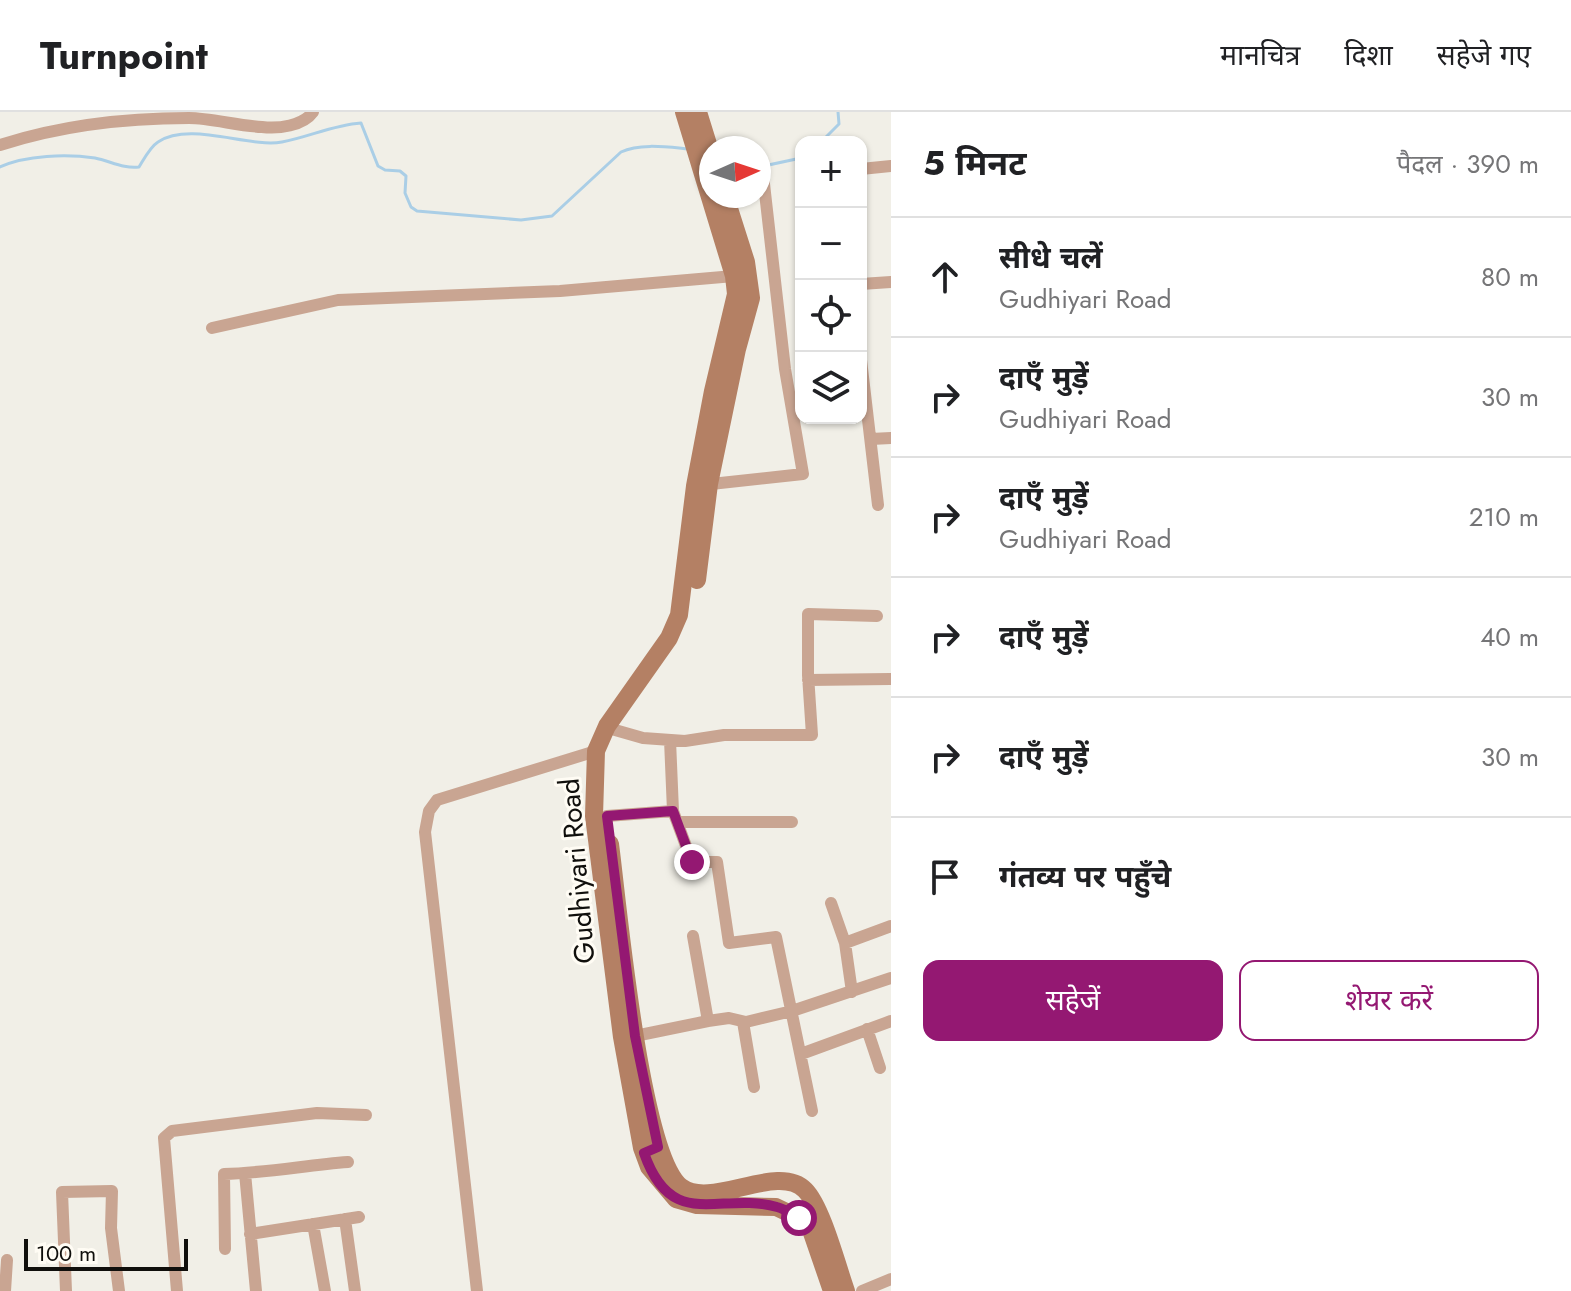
<!DOCTYPE html>
<html lang="hi">
<head>
<meta charset="utf-8">
<style>
  body { margin:0; font-family:Jost,"Noto Sans Devanagari",sans-serif; background:#f2f2f2; color:#202124 }
  .controls { position:absolute; right:24px; top:24px; display:grid; overflow:hidden; border-radius:16px; box-shadow:0 2px 6px #0004 }
  .controls button { width:72px; height:72px; display:grid; place-items:center; padding:0; border:0; border-bottom:2px solid #e0e0e0; background:#fff; color:#202124; font:40px sans-serif }
  .compass { position:absolute; left:699px; top:24px; width:72px; height:72px; border-radius:50%; background:#fff; box-shadow:0 2px 6px #0004; rotate:87deg }
  .scale { position:absolute; left:24px; bottom:20px; width:164px; box-sizing:border-box; padding-left:8px; border:4px solid #100f0c; border-top:0; font-size:22px; line-height:28px; white-space:nowrap; color:#100f0c; -webkit-text-stroke:6px #fffcf4; paint-order:stroke }
  .stop { position:absolute; width:24px; height:24px; margin:-18px; border:6px solid #941872; border-radius:50%; background:#fff }
  .stop.end { background:#941872; border-color:#fff; box-shadow:0 2px 8px #0008 }
  .list { margin:0; padding:0; list-style:none }
  h2 { display:flex; justify-content:space-between; align-items:center; height:104px; margin:0; padding:0 32px; font-size:34px }
  h2 small { font-size:26px; font-weight:400; color:#757577 }
  .list li { display:grid; grid-template-columns:52px 1fr auto; gap:24px; align-items:center; box-sizing:border-box; height:120px; padding:0 32px; border-top:2px solid #e0e0e0 }
  .list b { display:block; font-size:30px; white-space:nowrap }
  .list p { margin:0; font-size:26px; white-space:nowrap; color:#757577 }
  .list em { font-size:26px; font-style:normal; color:#757577 }
  .actions { display:flex; gap:16px; padding:24px 32px }
  .actions a { flex:1; padding:18px 0; border:2px solid #941872; border-radius:16px; text-align:center; font-size:28px; color:#941872 }
  .actions .main { background:#941872; color:#fff }
  .icon { flex:none; width:44px; height:44px; fill:none; stroke:currentColor; stroke-width:2; stroke-linecap:round; stroke-linejoin:round }
  .map { position:relative; flex:none; width:891px; height:1179px; overflow:hidden }
  header { display:flex; align-items:center; gap:48px; box-sizing:border-box; height:112px; padding:0 40px; background:#fff; border-bottom:2px solid #e0e0e0 }
  header strong { font-size:38px }
  nav { display:flex; gap:44px; margin-inline-start:auto; font-size:28px }
  main { display:flex }
  aside { flex:1; background:#fff }
  .map>svg:first-child { display:block }
  .lines { fill:none; stroke-linecap:round; stroke-linejoin:round }
  .stream { stroke:#aacee6; stroke-width:3 }
  .street { stroke:#c9a592; stroke-width:12 }
  .secondary { stroke:#b48064; stroke-width:18 }
  .route { stroke:#941872; stroke-width:10 }
  .labels { text-anchor:middle; dominant-baseline:central; stroke-width:6; stroke-linejoin:round; paint-order:stroke }
  .street-label { font-size:28px; fill:#100f0c; stroke:#fffcf4 }
</style>
</head>
<body>
<header>
<strong>Turnpoint</strong>
<nav><a>मानचित्र</a><a>दिशा</a><a>सहेजे गए</a></nav>
</header>
<main>
<div class="map">
<svg width="891" height="1179" viewBox="0 0 891 1179">
  <rect width="100%" height="100%" fill="#f1efe7"/>
  <g class="lines">
    <path class="stream" d="M821,30L839,12L838,0
      M0,55C26,43 67,42 95,46C110,49 124,57 139,55C144,47 150,35 158,30C190,9 248,36 282,30C309,25 333,13 361,11L378,54L385,58L400,59L406,64L405,81L411,95L417,99L521,108L552,104L621,40C640,31 667,35 688,37
      M759,55L801,46"/>
    <path class="street" d="M0,33C59,14 127,6 189,6C210,6 239,14 262,15C278,17 303,14 313,0
      M861,57L891,54
      M861,172L891,170
      M212,216L338,188L560,179L734,164
      M861,248L878,393
      M871,327L891,326
      M702,373L803,362L785,257L764,72
      M808,568L890,567
      M615,618L643,626L685,629L724,623H812L808,563V502L877,504
      M670,628L673,699L692,750H717L729,831L776,825L812,999
      M607,704L673,699
      M677,710H792
      M831,791L845,831L852,880
      M693,824L708,909
      M845,831L891,814
      M743,910L754,975
      M867,917L880,956
      M635,924L708,909L729,906L746,910L792,899L891,866
      M801,942L891,909
      M245,1061L256,1179
      M345,1107L355,1179
      M313,1112L325,1179
      M250,1122L359,1105
      M225,1137L224,1062C266,1061 307,1053 348,1050
      M5,1179L7,1148
      M66,1179L62,1080L112,1079L111,1116L119,1179
      M177,1179L164,1026L172,1019L317,1001L366,1003
      M477,1179L425,720L429,699L437,688L596,639
      M862,1179L891,1167"/>
    <path class="secondary" d="M684,0L734,164L736,182L713,279L695,374L679,503L669,526L607,614L596,639L594,704L622,925L642,1036L649,1055L676,1087L697,1093L776,1095L799,1106L810,1115L832,1179
      M698,0L711,42
      M697,468L709,372L737,237L751,186L746,150L725,84
      M610,732C618,793 640,1042 681,1075C711,1098 778,1050 805,1078C822,1095 837,1154 846,1179"/>
  </g>
  <g class="lines">
    <path class="route" d="M692,750L673,699L607,704L635,924L658,1035L644,1041C672,1121 719,1079 777,1095C785,1097 792,1102 799,1106"/>
  </g>
  <g class="labels">
    <g class="street-label">
      <text transform="translate(577 759) rotate(-95)">Gudhiyari Road</text>
    </g>
  </g>
</svg>
<div class="controls">
<button>+</button>
<button>−</button>
<button><svg class="icon" aria-label="locate" viewBox="0 0 24 24"><circle cx="12" cy="12" r="6"/><path d="M12 2v4M12 18v4M2 12h4M18 12h4"/></svg></button>
<button><svg class="icon" aria-label="layers" viewBox="0 0 24 24"><path d="M12 4l9 5-9 5-9-5zM3 14l9 5 9-5"/></svg></button>
</div>
<svg class="compass" viewBox="-18 -18 36 36"><path d="M0-13l5 13h-10z" fill="#e53935"/><path d="M0 13l5-13h-10z" fill="#757577"/></svg>
<div class="scale">100 m</div>
<div class="stop" style="left:799px;top:1106px"></div>
<div class="stop end" style="left:692px;top:750px"></div>
</div>
<aside>
<h2>5 मिनट<small>पैदल · 390 m</small></h2>
<ul class="list">
<li><svg class="icon" aria-label="ahead" viewBox="0 0 24 24"><path d="M12 20V5M6 11l6-6 6 6"/></svg><div><b>सीधे चलें</b><p>Gudhiyari Road</p></div><em>80 m</em></li>
<li><svg class="icon" aria-label="right" viewBox="0 0 24 24"><path d="M7 20v-9h11M14 6l5 5-5 5"/></svg><div><b>दाएँ मुड़ें</b><p>Gudhiyari Road</p></div><em>30 m</em></li>
<li><svg class="icon" aria-label="right" viewBox="0 0 24 24"><path d="M7 20v-9h11M14 6l5 5-5 5"/></svg><div><b>दाएँ मुड़ें</b><p>Gudhiyari Road</p></div><em>210 m</em></li>
<li><svg class="icon" aria-label="right" viewBox="0 0 24 24"><path d="M7 20v-9h11M14 6l5 5-5 5"/></svg><div><b>दाएँ मुड़ें</b></div><em>40 m</em></li>
<li><svg class="icon" aria-label="right" viewBox="0 0 24 24"><path d="M7 20v-9h11M14 6l5 5-5 5"/></svg><div><b>दाएँ मुड़ें</b></div><em>30 m</em></li>
<li><svg class="icon" aria-label="arrive" viewBox="0 0 24 24"><path d="M6 21V4h12l-3 4 3 4H6"/></svg><div><b>गंतव्य पर पहुँचे</b></div></li>
</ul>
<div class="actions"><a class="main">सहेजें</a><a>शेयर करें</a></div>
</aside>
</main>
</body>
</html>
